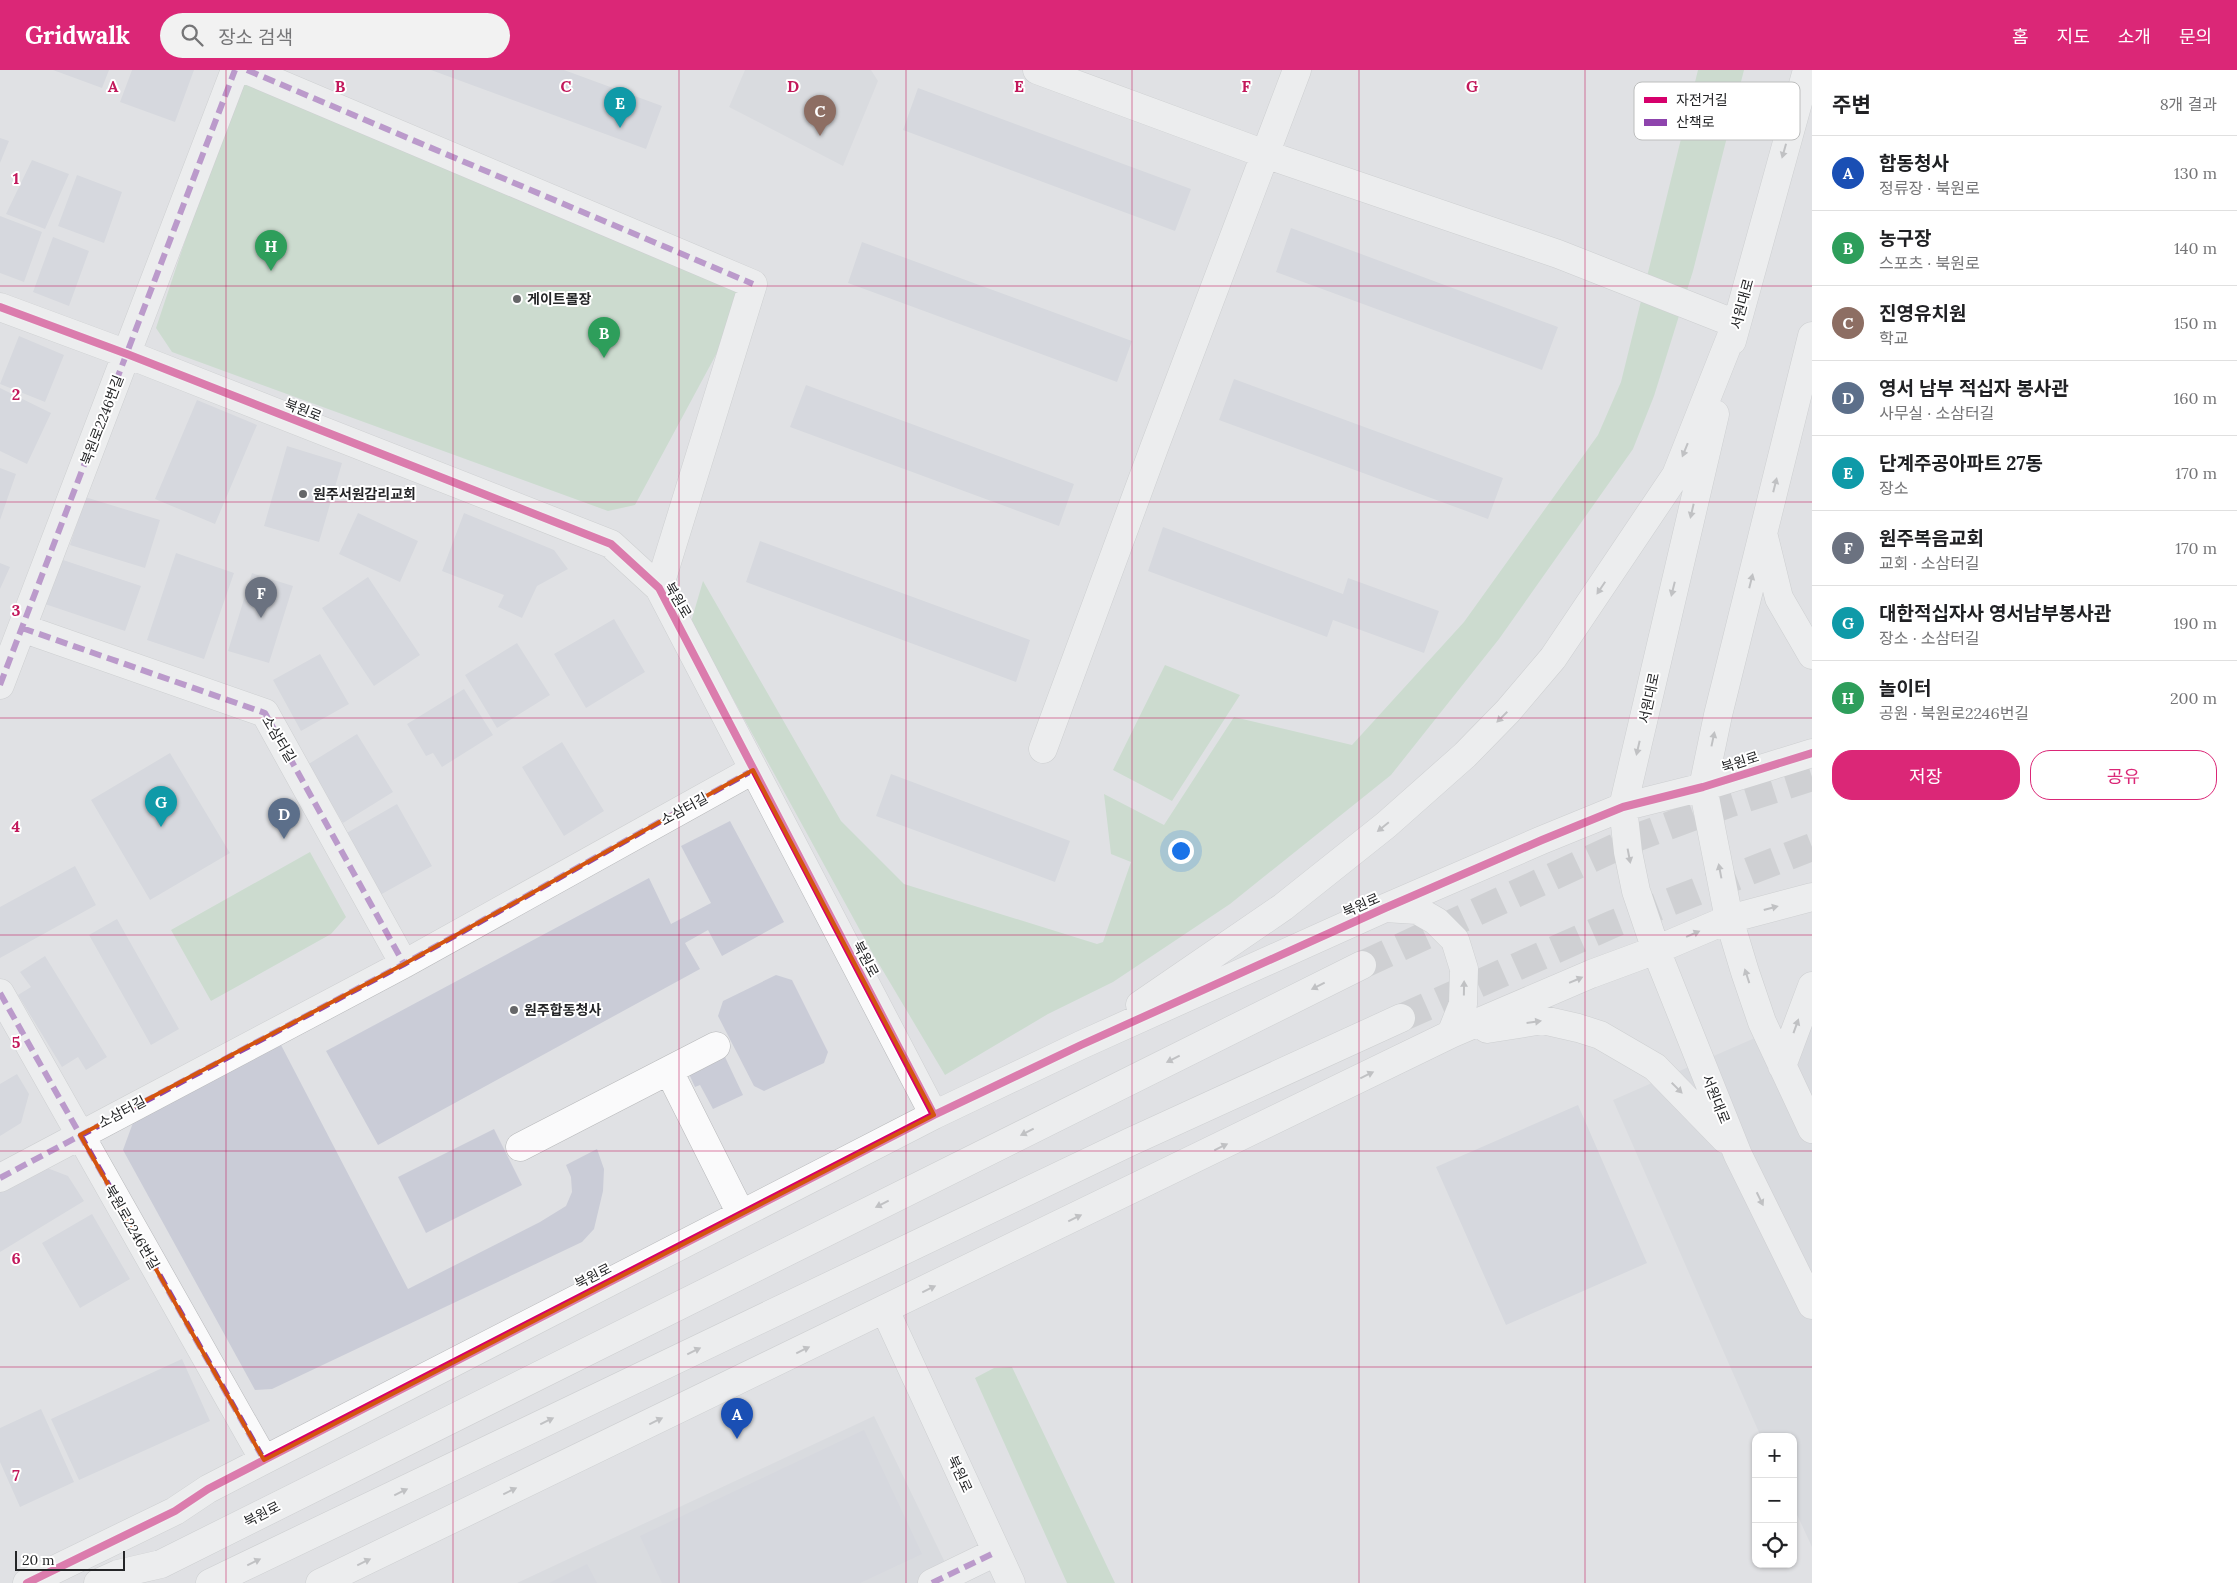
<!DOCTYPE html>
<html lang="ko">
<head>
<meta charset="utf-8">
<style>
  body { margin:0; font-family:Lora,"Noto Sans KR",serif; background:#f2f2f2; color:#202124 }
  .controls { position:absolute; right:15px; bottom:15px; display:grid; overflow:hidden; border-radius:10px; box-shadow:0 1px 4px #0004 }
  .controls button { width:45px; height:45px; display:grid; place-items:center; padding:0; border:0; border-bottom:1px solid #e0e0e0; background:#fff; color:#202124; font:25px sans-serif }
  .scale { position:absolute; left:15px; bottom:12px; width:110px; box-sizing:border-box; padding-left:5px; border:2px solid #242527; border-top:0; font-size:14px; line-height:18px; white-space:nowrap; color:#242527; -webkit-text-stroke:4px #fff; paint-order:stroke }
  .you { position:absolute; left:1180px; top:780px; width:18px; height:18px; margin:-12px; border:4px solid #fff; border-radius:50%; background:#1a73e8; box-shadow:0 0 0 8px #1a73e833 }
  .badge { display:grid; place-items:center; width:32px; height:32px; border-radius:50%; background:#db2777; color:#fff; font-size:16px; font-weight:700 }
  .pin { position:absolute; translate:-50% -41px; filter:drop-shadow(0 1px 2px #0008) }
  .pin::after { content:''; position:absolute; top:26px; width:18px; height:15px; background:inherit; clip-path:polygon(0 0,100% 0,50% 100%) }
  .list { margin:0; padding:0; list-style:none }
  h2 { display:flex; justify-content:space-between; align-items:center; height:65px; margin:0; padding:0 20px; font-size:21px }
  h2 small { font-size:16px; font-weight:400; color:#757577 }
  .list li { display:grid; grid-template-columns:32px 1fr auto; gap:15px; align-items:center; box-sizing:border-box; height:75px; padding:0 20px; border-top:1px solid #e0e0e0 }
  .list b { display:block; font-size:19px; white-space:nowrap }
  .list p { margin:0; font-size:16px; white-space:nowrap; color:#757577 }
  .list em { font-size:16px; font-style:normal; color:#757577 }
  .actions { display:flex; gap:10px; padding:15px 20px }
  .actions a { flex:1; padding:11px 0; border:1px solid #db2777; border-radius:20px; text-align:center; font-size:18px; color:#db2777 }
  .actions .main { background:#db2777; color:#fff }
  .icon { flex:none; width:28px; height:28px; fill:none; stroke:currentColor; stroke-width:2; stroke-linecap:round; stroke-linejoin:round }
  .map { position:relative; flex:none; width:1812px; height:1513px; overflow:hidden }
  header { display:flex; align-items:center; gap:30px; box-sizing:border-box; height:70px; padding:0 25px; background:#db2777; color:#fff }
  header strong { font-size:24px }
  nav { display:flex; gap:28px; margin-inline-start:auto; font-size:18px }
  .search { width:350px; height:45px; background:#f2f2f2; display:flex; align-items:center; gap:12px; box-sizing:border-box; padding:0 18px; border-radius:28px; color:#757577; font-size:19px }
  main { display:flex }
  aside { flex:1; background:#fff }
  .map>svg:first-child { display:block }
  .built { fill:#d1d2da }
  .green { fill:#b3d3b7 }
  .building { fill:#caccd7 }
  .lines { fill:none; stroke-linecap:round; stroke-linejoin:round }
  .minor-tunnel { stroke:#babbbe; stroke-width:28; stroke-dasharray:28 14; stroke-linecap:butt }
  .minor-casing { stroke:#b7b8ba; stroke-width:29 }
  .minor { stroke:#fafafb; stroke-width:28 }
  .quiet { stroke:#8e44ad; stroke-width:6; stroke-dasharray:12 6; stroke-linecap:butt }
  .cycleway-casing { stroke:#fff; stroke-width:11 }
  .cycleway { stroke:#d6006c; stroke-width:8 }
  .oneway { fill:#9a9a9c }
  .marked { fill:none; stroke:#d4540f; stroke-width:4; stroke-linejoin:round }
  .grid { fill:none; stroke:#c2185b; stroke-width:1; stroke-opacity:0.55 }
  .poi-dot { fill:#666769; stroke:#fff; stroke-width:2 }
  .labels { text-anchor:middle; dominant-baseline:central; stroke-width:4; stroke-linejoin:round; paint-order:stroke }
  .poi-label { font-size:14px; font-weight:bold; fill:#242527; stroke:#fff; text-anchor:start }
  .street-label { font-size:14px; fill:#242527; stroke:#fff }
  .key { fill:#fff; stroke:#bdbebe; stroke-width:1 }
  .key-label { font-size:14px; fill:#242527 }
  .grid-label { font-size:16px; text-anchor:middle; font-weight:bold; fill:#c2185b; stroke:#fff; stroke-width:4; stroke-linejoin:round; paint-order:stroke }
</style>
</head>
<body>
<header>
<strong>Gridwalk</strong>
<div class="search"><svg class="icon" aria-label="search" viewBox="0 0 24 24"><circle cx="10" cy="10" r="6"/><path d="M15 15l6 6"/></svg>장소 검색</div>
<nav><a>홈</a><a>지도</a><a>소개</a><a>문의</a></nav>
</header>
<main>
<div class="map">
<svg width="1812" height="1513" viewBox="0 0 1812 1513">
  <rect width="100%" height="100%" fill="#e0e1e4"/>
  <path class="built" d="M745,0H871L878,11L843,96L729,37Z
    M1812,943V1477L1793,1436V1367H1761L1613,1030Z
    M874,1346L955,1513H517Z"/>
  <path class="green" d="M242,0L754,214L635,435L608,441L172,282L156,258Z
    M1698,0H1744L1693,201L1654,326L1633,379L1499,569L1391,705L1230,834L1113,912L1048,944L945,1005L873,884L691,552L703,511L841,751L904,814L1097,874L1103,872L1131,792L1111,784L1104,724L1164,755L1234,647L1352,675L1464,552L1598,365L1621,312Z
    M1165,595L1240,625L1172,731L1113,700Z
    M310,782L346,847L331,864L211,931L171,860Z
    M1012,1297L1115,1513H1067L975,1308L994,1298Z"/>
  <path class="building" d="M53,0H109L102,18Z
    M132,0H194L175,52L120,32Z
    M431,0H564L662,36L646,79Z
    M918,18L1191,119L1175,161L903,60Z
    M0,68L9,71L0,93Z
    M32,90L69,104L45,159L6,144Z
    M77,105L122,122L104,173L58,156Z
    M0,146L42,162L24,212L0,203Z
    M1291,158L1558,257L1542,300L1276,202Z
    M53,167L89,181L69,236L33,222Z
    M862,172L1132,271L1117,312L848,213Z
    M19,266L64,285L45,332L0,314Z
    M1234,309L1503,408L1488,449L1219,350Z
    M806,315L1074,414L1059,456L790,357Z
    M0,318L51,343L27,394L0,381Z
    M197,330L257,355L215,454L155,429Z
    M287,376L342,393L319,472L264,456Z
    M0,398L16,404L0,450Z
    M85,427L160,450L145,498L70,475Z
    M358,443L418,471L400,512L339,484Z
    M464,443L554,480L568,499L537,516L522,548L498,537L504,525L442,501Z
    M1163,457L1343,524L1348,508L1439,541L1424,583L1333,550L1327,567L1148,501Z
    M760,471L1030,570L1016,612L746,512Z
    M176,483L234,503L204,589L147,570Z
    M57,488L141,516L125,561L42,533Z
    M0,493L10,497L0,519Z
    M252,503L293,516L269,593L228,581Z
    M368,507L420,585L374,616L322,538Z
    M614,549L645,602L586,638L554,584Z
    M517,573L550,625L497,658L465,605Z
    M320,584L349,634L301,661L273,610Z
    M464,619L493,665L442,697L433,683L426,686L407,654Z
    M357,664L393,722L343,753L307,695Z
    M562,672L604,741L564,766L522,697Z
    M170,683L230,783L150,830L91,730Z
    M891,704L1070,771L1055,812L876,746Z
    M397,734L432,796L380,825L345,764Z
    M730,751L784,852L722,886L708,860L685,873L700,899L378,1075L326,981L649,808L671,854L711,833L681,776Z
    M75,796L96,835L0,888V837Z
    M117,849L179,959L151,975L89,865Z
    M45,886L107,987L86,1000L78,987L62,997L18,925L31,917L20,902Z
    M776,905L792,910L828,982L824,993L764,1021L754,1016L718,946L723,931Z
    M281,975L408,1219L540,1152L566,1136L572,1122L571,1107L566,1095L597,1079L604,1099L603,1121L594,1159L582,1172L272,1319L255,1320L123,1080L134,1050Z
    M725,987L743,1025L713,1039L700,1015L695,1017L689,1004Z
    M17,1004L29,1024L21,1053L0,1066V1014Z
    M1578,1035L1647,1193L1506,1255L1436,1097Z
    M494,1059L522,1115L426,1163L398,1107Z
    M42,1096L68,1106L84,1131L0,1182V1120Z
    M92,1144L130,1209L80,1238L42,1173Z
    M182,1289L210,1351L79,1410L51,1349Z
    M41,1339L74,1412L20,1437L0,1392V1358Z
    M864,1360L922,1484L860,1513H662L640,1466Z
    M587,1494L597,1513H549Z"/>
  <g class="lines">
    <path class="minor-tunnel" d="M1362,895L1638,767L1728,734L1812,707
      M1401,948L1613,854L1812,777"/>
    <defs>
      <path id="minor" d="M247,0L753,214L659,518
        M1037,0L1265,84L1558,184L1736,254L1676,405L1553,588L1508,641L1465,685L1386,755L1283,837L1140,935
        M0,237L127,284L611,474L659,518L934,1045
        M1812,266L1718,645L1703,717L1729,849L1745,902L1762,952L1812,1059
        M1732,271L1807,0
        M1715,344L1623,737L1628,782L1636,821L1656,880L1738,1085L1812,1235
        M1764,467L1779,528L1812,585
        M22,558L265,643L404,894
        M0,615L235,0
        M1043,679L1154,378L1297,0
        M1385,838L1417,840L1436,851L1455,870L1464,899L1463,934L1451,964
        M0,923L264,1390
        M1487,959L1543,950L1578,958L1600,965L1655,997L1725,1069
        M1782,996L1812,916
        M669,1001L741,1144
        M520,1077L716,976
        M0,1108L404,894L753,700
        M885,1240L1011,1513
        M27,1513L175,1441L208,1419L264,1390L934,1045L1081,975L1385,838L1542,770L1623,737L1703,717L1812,683
        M98,1513L118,1504L161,1494L1362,895
        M210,1513L1130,1072L1401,948
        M320,1513L1451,964L1591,904L1656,880L1729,849L1812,827
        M932,1513L996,1482"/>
    </defs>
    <use href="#minor" class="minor-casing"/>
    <use href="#minor" class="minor"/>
    <path class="quiet" d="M247,0L753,214
      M22,558L265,643L404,894
      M0,615L235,0
      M0,923L264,1390
      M0,1108L404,894L753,700
      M932,1513L996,1482"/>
    <defs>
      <path id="cycleway" d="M0,237L127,284L611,474L659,518L934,1045
        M27,1513L175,1441L208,1419L264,1390L934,1045L1081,975L1385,838L1542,770L1623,737L1703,717L1812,683"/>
    </defs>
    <use href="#cycleway" class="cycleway-casing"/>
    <use href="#cycleway" class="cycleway"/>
  </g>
  <defs><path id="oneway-solid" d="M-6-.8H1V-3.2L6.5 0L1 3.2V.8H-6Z" transform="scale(1.25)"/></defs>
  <g class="oneway">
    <use href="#oneway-solid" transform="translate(1784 81) rotate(106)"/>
    <use href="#oneway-solid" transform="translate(1685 380) rotate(112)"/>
    <use href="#oneway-solid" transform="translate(1775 415) rotate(-76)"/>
    <use href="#oneway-solid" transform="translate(1692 441) rotate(103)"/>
    <use href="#oneway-solid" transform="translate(1751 511) rotate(-76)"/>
    <use href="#oneway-solid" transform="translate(1601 518) rotate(124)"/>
    <use href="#oneway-solid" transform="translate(1673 519) rotate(104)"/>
    <use href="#oneway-solid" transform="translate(1502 647) rotate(135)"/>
    <use href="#oneway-solid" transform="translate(1713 669) rotate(-78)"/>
    <use href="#oneway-solid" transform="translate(1638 678) rotate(103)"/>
    <use href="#oneway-solid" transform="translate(1383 757) rotate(141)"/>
    <use href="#oneway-solid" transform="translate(1629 786) rotate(79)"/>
    <use href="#oneway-solid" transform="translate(1720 801) rotate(-101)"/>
    <use href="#oneway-solid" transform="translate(1771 838) rotate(-15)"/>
    <use href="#oneway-solid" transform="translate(1693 864) rotate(-23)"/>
    <use href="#oneway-solid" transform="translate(1747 906) rotate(-108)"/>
    <use href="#oneway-solid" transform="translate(1576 910) rotate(-23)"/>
    <use href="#oneway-solid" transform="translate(1318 916) rotate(153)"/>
    <use href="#oneway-solid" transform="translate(1464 918) rotate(-89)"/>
    <use href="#oneway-solid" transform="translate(1534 952) rotate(-8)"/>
    <use href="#oneway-solid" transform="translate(1796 956) rotate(-70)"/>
    <use href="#oneway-solid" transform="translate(1173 989) rotate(153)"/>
    <use href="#oneway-solid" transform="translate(1367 1005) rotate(-26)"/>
    <use href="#oneway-solid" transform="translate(1677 1018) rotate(45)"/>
    <use href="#oneway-solid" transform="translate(1027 1062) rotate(153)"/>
    <use href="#oneway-solid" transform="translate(1221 1077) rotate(-26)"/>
    <use href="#oneway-solid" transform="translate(1760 1129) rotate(64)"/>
    <use href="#oneway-solid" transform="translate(882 1134) rotate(153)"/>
    <use href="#oneway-solid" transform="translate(1075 1148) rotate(-26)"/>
    <use href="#oneway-solid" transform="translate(929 1219) rotate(-26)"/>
    <use href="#oneway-solid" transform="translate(803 1280) rotate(-26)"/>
    <use href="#oneway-solid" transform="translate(694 1281) rotate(-26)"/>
    <use href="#oneway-solid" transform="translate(547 1351) rotate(-26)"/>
    <use href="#oneway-solid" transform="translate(656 1351) rotate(-26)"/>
    <use href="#oneway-solid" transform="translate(510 1421) rotate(-26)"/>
    <use href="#oneway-solid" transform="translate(401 1422) rotate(-26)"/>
    <use href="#oneway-solid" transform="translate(254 1492) rotate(-26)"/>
    <use href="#oneway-solid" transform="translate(364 1492) rotate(-26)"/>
  </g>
  <path d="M0 0H1812V1513H0ZM753,700L934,1045L264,1390L80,1065L404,894Z" fill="#e0e1e4" fill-opacity=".55" fill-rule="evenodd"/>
  <path class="marked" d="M753,700L934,1045L264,1390L80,1065L404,894Z"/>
  <path class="grid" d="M226,0V1513M453,0V1513M679,0V1513M906,0V1513M1132,0V1513M1359,0V1513M1585,0V1513M0,216H1812M0,432H1812M0,648H1812M0,865H1812M0,1081H1812M0,1297H1812"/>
  <g class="poi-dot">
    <circle cx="517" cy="229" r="5"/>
    <circle cx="303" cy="424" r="5"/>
    <circle cx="514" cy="940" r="5"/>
  </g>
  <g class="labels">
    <g class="poi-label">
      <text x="527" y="229">게이트볼장</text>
      <text x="313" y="424">원주서원감리교회</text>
      <text x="524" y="940">원주합동청사</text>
    </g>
    <g class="street-label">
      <text transform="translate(1742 234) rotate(-75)">서원대로</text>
      <text transform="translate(303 340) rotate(21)">북원로</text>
      <text transform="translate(102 350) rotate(-69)">북원로2246번길</text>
      <text transform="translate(678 530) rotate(60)">북원로</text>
      <text transform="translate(1649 628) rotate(-78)">서원대로</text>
      <text transform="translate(279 669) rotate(59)">소삼터길</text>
      <text transform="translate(1740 692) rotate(-18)">북원로</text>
      <text transform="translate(684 739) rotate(-29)">소삼터길</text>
      <text transform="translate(1361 835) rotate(-24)">북원로</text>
      <text transform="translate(866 889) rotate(62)">북원로</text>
      <text transform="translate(1716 1029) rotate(68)">서원대로</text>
      <text transform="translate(122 1042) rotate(-28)">소삼터길</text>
      <text transform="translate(132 1157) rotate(60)">북원로2246번길</text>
      <text transform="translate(593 1206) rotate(-27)">북원로</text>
      <text transform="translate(960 1404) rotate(65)">북원로</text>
      <text transform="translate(262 1444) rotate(-27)">북원로</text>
    </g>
  </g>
  <rect x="1634" y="12" width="166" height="58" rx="8" class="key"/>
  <rect x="1644" y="27" width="23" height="6" fill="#d6006c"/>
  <rect x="1644" y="49" width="23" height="7" fill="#8e44ad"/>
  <g class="key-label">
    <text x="1676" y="35">자전거길</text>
    <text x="1676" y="57">산책로</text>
  </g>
  <g class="grid-label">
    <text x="113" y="22">A</text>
    <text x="340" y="22">B</text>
    <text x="566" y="22">C</text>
    <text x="793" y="22">D</text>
    <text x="1019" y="22">E</text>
    <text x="1246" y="22">F</text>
    <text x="1472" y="22">G</text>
    <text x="16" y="114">1</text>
    <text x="16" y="330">2</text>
    <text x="16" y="546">3</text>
    <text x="16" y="762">4</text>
    <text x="16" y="978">5</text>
    <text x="16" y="1194">6</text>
    <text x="16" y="1411">7</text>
  </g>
</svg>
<div class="controls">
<button>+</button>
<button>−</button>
<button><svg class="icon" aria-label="locate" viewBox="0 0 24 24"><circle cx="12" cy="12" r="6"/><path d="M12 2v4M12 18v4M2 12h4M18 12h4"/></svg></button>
</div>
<div class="scale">20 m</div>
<div class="you"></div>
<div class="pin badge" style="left:737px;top:1369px;background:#1a4fb4">A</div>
<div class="pin badge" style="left:604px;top:288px;background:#2e9e5b">B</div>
<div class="pin badge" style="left:820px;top:66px;background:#8d6e63">C</div>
<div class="pin badge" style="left:284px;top:769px;background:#5c6f8a">D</div>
<div class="pin badge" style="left:620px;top:58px;background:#0f9aa8">E</div>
<div class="pin badge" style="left:261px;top:548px;background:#6b7280">F</div>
<div class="pin badge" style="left:161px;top:757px;background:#0f9aa8">G</div>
<div class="pin badge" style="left:271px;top:201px;background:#2e9e5b">H</div>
</div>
<aside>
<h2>주변<small>8개 결과</small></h2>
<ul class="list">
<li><span class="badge" style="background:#1a4fb4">A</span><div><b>합동청사</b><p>정류장 · 북원로</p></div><em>130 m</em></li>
<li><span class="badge" style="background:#2e9e5b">B</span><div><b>농구장</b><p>스포츠 · 북원로</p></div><em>140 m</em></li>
<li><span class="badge" style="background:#8d6e63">C</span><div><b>진영유치원</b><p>학교</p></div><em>150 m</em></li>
<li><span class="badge" style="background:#5c6f8a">D</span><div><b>영서 남부 적십자 봉사관</b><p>사무실 · 소삼터길</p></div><em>160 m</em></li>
<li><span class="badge" style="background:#0f9aa8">E</span><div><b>단계주공아파트 27동</b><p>장소</p></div><em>170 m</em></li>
<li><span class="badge" style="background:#6b7280">F</span><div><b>원주복음교회</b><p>교회 · 소삼터길</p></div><em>170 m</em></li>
<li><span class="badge" style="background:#0f9aa8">G</span><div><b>대한적십자사 영서남부봉사관</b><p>장소 · 소삼터길</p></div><em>190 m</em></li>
<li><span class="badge" style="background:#2e9e5b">H</span><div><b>놀이터</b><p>공원 · 북원로2246번길</p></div><em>200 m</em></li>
</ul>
<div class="actions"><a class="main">저장</a><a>공유</a></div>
</aside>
</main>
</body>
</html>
